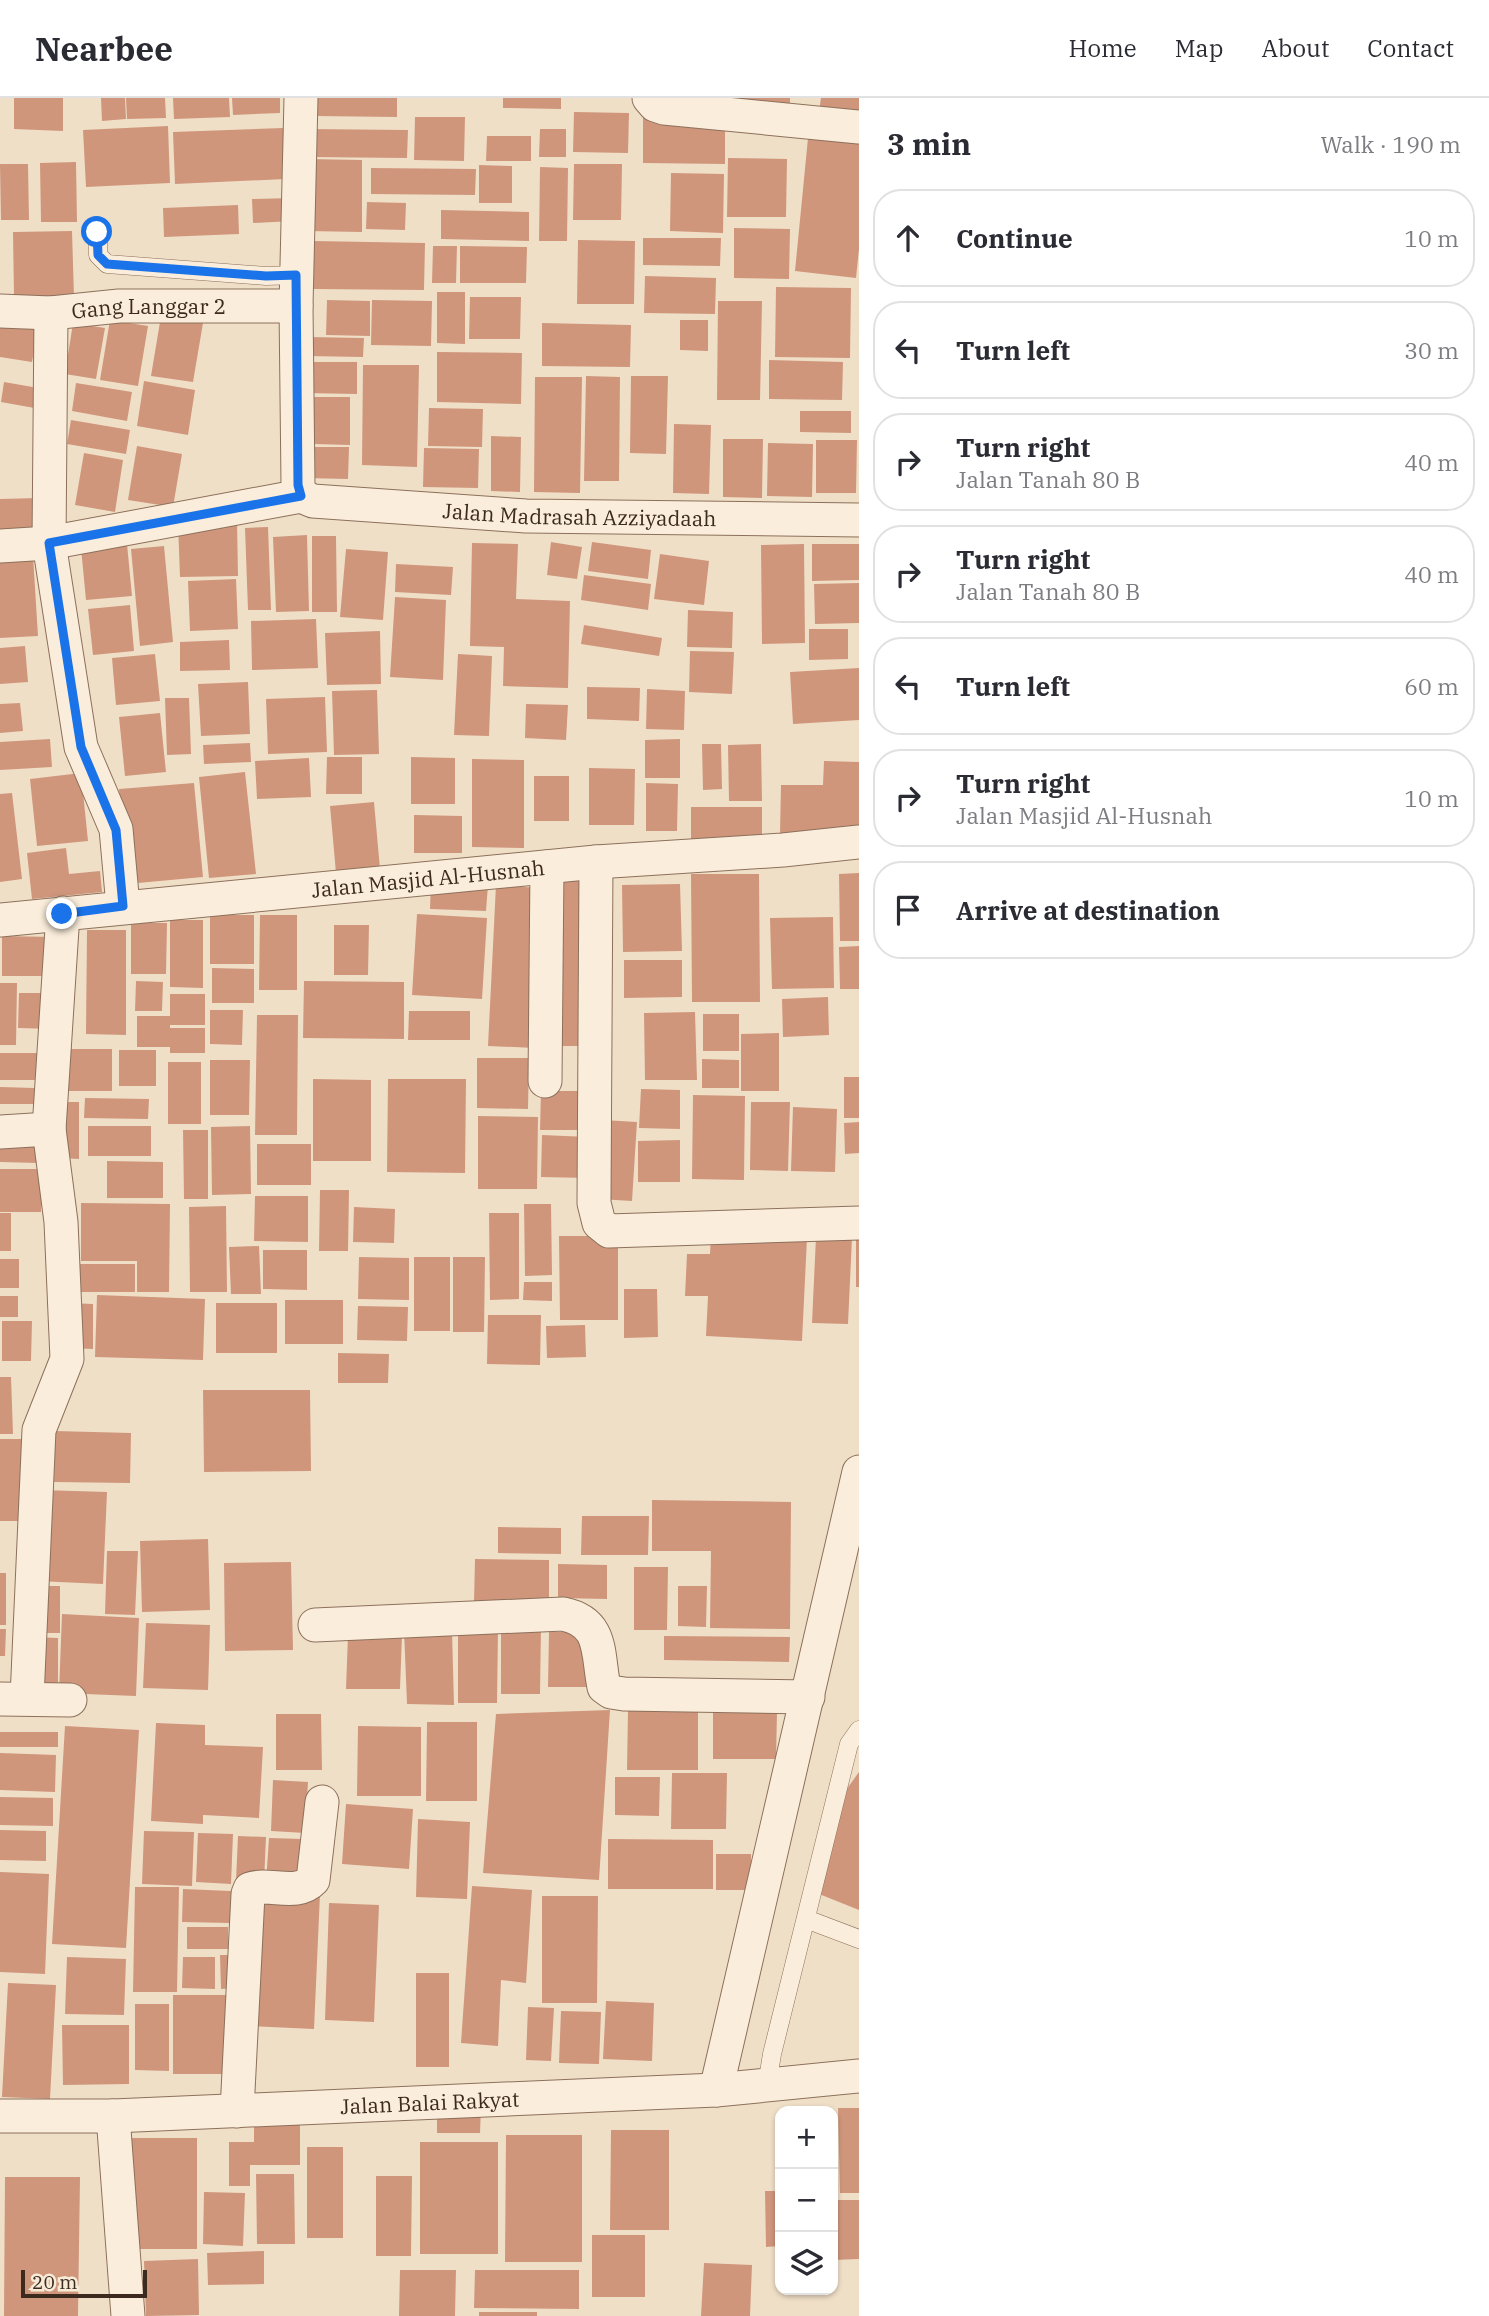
<!DOCTYPE html>
<html lang="en">
<head>
<meta charset="utf-8">
<style>
  body { margin:0; font-family:"IBM Plex Serif",serif; background:#f2f2f3; color:#2b2b33 }
  .controls { position:absolute; right:21px; bottom:21px; display:grid; overflow:hidden; border-radius:14px; box-shadow:0 2px 5px #0004 }
  .controls button { width:63px; height:63px; display:grid; place-items:center; padding:0; border:0; border-bottom:2px solid #e1e1e2; background:#fff; color:#2b2b33; font:35px sans-serif }
  .scale { position:absolute; left:21px; bottom:18px; width:126px; box-sizing:border-box; padding-left:7px; border:4px solid #3c2a1f; border-top:0; font-size:19px; line-height:24px; white-space:nowrap; color:#3c2a1f; -webkit-text-stroke:5px #f7ead7; paint-order:stroke }
  .stop { position:absolute; width:21px; height:21px; margin:-16px; border:5px solid #1a73e8; border-radius:50%; background:#fff }
  .stop.end { background:#1a73e8; border-color:#fff; box-shadow:0 2px 7px #0008 }
  .list { margin:0; padding:0; list-style:none }
  h2 { display:flex; justify-content:space-between; align-items:center; height:91px; margin:0; padding:0 28px; font-size:30px }
  h2 small { font-size:23px; font-weight:400; color:#7c7c81 }
  .list li { display:grid; grid-template-columns:46px 1fr auto; gap:21px; align-items:center; box-sizing:border-box; height:98px; margin:0 14px 14px; padding:0 14px; border:2px solid #e1e1e2; border-radius:28px }
  .list b { display:block; font-size:26px; white-space:nowrap }
  .list p { margin:0; font-size:23px; white-space:nowrap; color:#7c7c81 }
  .list em { font-size:23px; font-style:normal; color:#7c7c81 }
  .icon { flex:none; width:38px; height:38px; fill:none; stroke:currentColor; stroke-width:2; stroke-linecap:round; stroke-linejoin:round }
  .map { position:relative; flex:none; width:859px; height:2218px; overflow:hidden }
  header { display:flex; align-items:center; gap:42px; box-sizing:border-box; height:98px; padding:0 35px; background:#fff; border-bottom:2px solid #e1e1e2 }
  header strong { font-size:33px }
  nav { display:flex; gap:38px; margin-inline-start:auto; font-size:24px }
  main { display:flex }
  aside { flex:1; background:#fff }
  .map>svg:first-child { display:block }
  .building { fill:#cf967c }
  .lines { fill:none; stroke-linecap:round; stroke-linejoin:round }
  .lane-casing { stroke:#8c705b; stroke-width:19 }
  .street-casing { stroke:#8c705b; stroke-width:35 }
  .lane { stroke:#faeddb; stroke-width:18 }
  .street { stroke:#faeddb; stroke-width:33 }
  .route { stroke:#1a73e8; stroke-width:9 }
  .labels { text-anchor:middle; dominant-baseline:central; stroke-width:5; stroke-linejoin:round; paint-order:stroke }
  .street-label { font-size:21px; fill:#3c2a1f; stroke:#f7ead7 }
</style>
</head>
<body>
<header>
<strong>Nearbee</strong>
<nav><a>Home</a><a>Map</a><a>About</a><a>Contact</a></nav>
</header>
<main>
<div class="map">
<svg width="859" height="2218" viewBox="0 0 859 2218">
  <rect width="100%" height="100%" fill="#f0dfc7"/>
  <path class="building" d="M14,0H63V33L14,31Z
    M101,0H125L126,21L102,23Z
    M126,0H165L166,20L127,21Z
    M173,0H229L230,19L174,21Z
    M232,0H280V15L233,17Z
    M316,0H397V19L316,18Z
    M503,0H561V11L503,10Z
    M741,0H790V6H741Z
    M821,0H859V19L819,14Z
    M574,14L629,15L628,55L573,54Z
    M643,17L725,18V66L643,65Z
    M415,19H465L464,63L414,62Z
    M168,28L170,85L86,89L83,32Z
    M283,30L285,81L175,86L173,34Z
    M809,30L859,34V151L856,180L795,173Z
    M308,31L408,32L407,60L308,59Z
    M540,31H566V59H539Z
    M487,38H531V63H486Z
    M728,60L787,61L786,119H727Z
    M307,61L362,62V134L306,133Z
    M76,64L77,124H41L40,65Z
    M0,66H28L29,122H1Z
    M574,66H622L621,122H573Z
    M479,67L512,68V105H479Z
    M540,69L568,70L567,143H539Z
    M371,70L476,71L475,97L371,96Z
    M671,75L724,76L723,135L670,133Z
    M293,100L294,123L253,125L252,101Z
    M367,104L406,105L405,132L366,131Z
    M238,107L239,136L164,139L163,110Z
    M441,112L529,114V143L441,141Z
    M734,130L790,131L789,181L734,180Z
    M72,133L74,199H14L13,134Z
    M643,140H721L720,168L643,167Z
    M578,142L635,143L634,206H577Z
    M313,143L425,145L424,192L313,191Z
    M433,148H457L456,185H432Z
    M460,148L527,149L526,185H460Z
    M645,178L716,180L715,216L644,215Z
    M776,189L851,190L850,260L775,259Z
    M437,194H465V246L437,245Z
    M470,199H521L520,241H469Z
    M327,202L370,203V238L326,237Z
    M372,202L432,203L431,248L371,247Z
    M718,203H762L760,302H717Z
    M161,218L203,225L193,284L151,278Z
    M0,219L39,225L32,264L0,259Z
    M110,222L148,228L138,288L100,282Z
    M680,222H708V253L680,252Z
    M73,225L105,230L96,281L65,276Z
    M542,225L631,227L630,269L542,268Z
    M307,239L364,240L363,259L307,258Z
    M437,254L522,255L521,306L437,304Z
    M769,262L843,264L842,302L769,301Z
    M304,264H357V296L304,295Z
    M363,267H419L417,369L362,367Z
    M586,278L620,279L619,383H584Z
    M631,278H668L666,356L630,355Z
    M535,279H582L580,395L534,394Z
    M144,283L195,292L188,337L137,328Z
    M4,284L44,291L40,311L1,304Z
    M76,285L132,294L127,323L72,313Z
    M314,299H350V347L313,346Z
    M429,310L483,311L482,349L428,348Z
    M800,313H851V335L800,334Z
    M71,322L130,332L126,356L67,346Z
    M674,326L711,327L709,396L673,395Z
    M491,338L521,339L520,394L491,393Z
    M723,341H763L762,400L723,399Z
    M816,342H857L856,395H816Z
    M768,345L813,346L812,399L767,398Z
    M137,348L182,356L173,409L128,402Z
    M304,349H349L348,381L304,380Z
    M424,350L479,351L478,390L423,389Z
    M84,355L123,362L115,414L75,407Z
    M39,400V435H0V401Z
    M237,423L238,478L180,479L178,425Z
    M268,429L271,512H248L245,430Z
    M307,437L309,513L276,514L273,439Z
    M312,438H336L337,514H312Z
    M551,444L582,449L577,481L547,477Z
    M592,444L651,452L648,481L588,473Z
    M472,445L518,446L516,501L570,503L568,590L503,588L504,549L470,548Z
    M127,446L132,498L86,502L81,450Z
    M804,446L805,545L762,546L761,447Z
    M812,446H859V482L812,483Z
    M164,448L173,544L140,548L131,451Z
    M346,451L388,454L383,522L340,519Z
    M660,456L709,463L704,507L654,501Z
    M33,458L38,538L0,540V461Z
    M396,466L453,469L451,497L395,494Z
    M584,477L651,486L648,512L581,502Z
    M236,481L238,531L190,533L188,483Z
    M859,485V525L815,526L814,486Z
    M395,499L446,502L443,582L390,579Z
    M130,507L134,553L93,557L88,511Z
    M688,512L733,514L732,550L687,549Z
    M316,521L318,570L252,572L251,523Z
    M584,527L662,540L659,558L581,546Z
    M809,531H848V561L809,562Z
    M380,533L381,586L327,587L325,535Z
    M229,542L230,572L180,573V544Z
    M25,548L28,584L0,586V550Z
    M690,553L734,554L732,596L689,594Z
    M155,556L160,603L116,607L112,560Z
    M458,556L492,558L489,638L454,637Z
    M859,570V622L793,626L790,574Z
    M248,584L250,636L201,638L198,586Z
    M587,589L640,590L639,623L587,621Z
    M647,591L685,593L684,632L646,631Z
    M377,592L379,656L334,657L332,593Z
    M325,599L327,654L268,656L266,601Z
    M165,600H189L191,656L167,657Z
    M20,605L23,633L0,635V606Z
    M526,606L568,607L566,642L525,640Z
    M160,615L166,674L125,678L119,619Z
    M50,641L52,669L0,672V644Z
    M680,641V680H645V642Z
    M250,645L251,664L204,666L203,647Z
    M702,646H721L722,691L703,692Z
    M761,646L762,703H729L728,647Z
    M327,659H362V696H326Z
    M411,659L455,660V706H411Z
    M309,660L311,699L257,701L255,663Z
    M472,661L524,662V750L472,749Z
    M824,663L859,664V736H780L781,687H823Z
    M589,670L635,671L634,727H589Z
    M245,674L256,776L209,780L199,679Z
    M81,675L88,743L37,748L30,681Z
    M534,678H569V723H534Z
    M194,685L203,779L127,786L119,691Z
    M646,685L678,686L677,733H646Z
    M12,695L22,781L0,784V696Z
    M374,704L380,771L336,775L330,708Z
    M691,709H762V743H691Z
    M414,717L462,718V755H414Z
    M66,750L69,776L100,773L102,794L32,801L27,755Z
    M859,775V843H840L839,776Z
    M691,776H759L760,904H692Z
    M552,778H594L592,948H549Z
    M431,784L488,787L486,813L430,811Z
    M680,786L682,853L623,854L622,787Z
    M496,787L538,790L535,950L488,948Z
    M417,816L487,820L482,901L412,897Z
    M210,817H254V866H210Z
    M260,817H297V892H259Z
    M833,819L834,890L772,891L770,820Z
    M170,822H203V890L170,889Z
    M131,825H167L166,876H131Z
    M334,827H369L368,877H334Z
    M87,832H126V937L86,936Z
    M2,838L55,839V878H2Z
    M859,848V891H840L839,849Z
    M624,862H682V899L624,900Z
    M212,870L254,871V905H212Z
    M136,883L163,884L162,913H135Z
    M304,883L404,884V941L303,940Z
    M0,885H17L16,947H0Z
    M19,895H53V931L18,930Z
    M170,896H205V927H170V930H205V955H170V949H137V918H170Z
    M828,899L829,937L783,939L782,901Z
    M210,912H243L242,947L210,946Z
    M409,913H470V942H408Z
    M695,914L697,982H645L644,915Z
    M703,916H739V953H703Z
    M257,917H298L297,1037H255Z
    M779,935V993H741V936Z
    M66,951H112V993H65Z
    M119,952H156V988H119Z
    M0,955H49V982H0Z
    M477,960H529L528,1011L477,1010Z
    M702,961L739,962V990H702Z
    M210,962H250L249,1017H210Z
    M168,964H201V1026H168Z
    M844,979H859V1020H844Z
    M313,981L371,982V1063H313Z
    M388,981H466L465,1075L387,1074Z
    M0,989L35,990V1006H0Z
    M641,991L680,992V1031L639,1030Z
    M541,993H589L588,1032H540Z
    M693,997L745,998L744,1082L692,1081Z
    M85,1000L149,1001L148,1021L84,1020Z
    M60,1004H79V1061L60,1060Z
    M751,1004H790L788,1073L750,1072Z
    M793,1009L837,1011L835,1074L791,1073Z
    M478,1018L538,1019L537,1091H478Z
    M603,1022L637,1024L632,1103L599,1101Z
    M859,1024V1055L845,1056L844,1025Z
    M88,1028H151V1058H88Z
    M250,1028L251,1096L212,1097L211,1029Z
    M183,1032H208V1101H184Z
    M542,1037L588,1039L587,1080L541,1079Z
    M0,1038L39,1039L38,1065L0,1064Z
    M680,1042V1084H638V1043Z
    M257,1046H311V1087H257Z
    M107,1063L163,1064V1100H107Z
    M0,1071H42L41,1114H0Z
    M320,1092H349L348,1153H319Z
    M255,1098H308V1144L254,1143Z
    M81,1105L170,1106L169,1194H137V1163H81Z
    M524,1106H551L552,1177L525,1178Z
    M226,1108L227,1194H190L189,1109Z
    M354,1109L395,1111L394,1145L353,1144Z
    M0,1115H11V1153H0Z
    M489,1115H519V1201L490,1202Z
    M711,1136L807,1140L802,1243L706,1238L708,1198H685L687,1156H710Z
    M559,1138H618V1222H560Z
    M856,1138H859V1189H856Z
    M816,1139L852,1140L848,1226L812,1225Z
    M259,1148L261,1196H231L229,1149Z
    M263,1152H307V1192L263,1191Z
    M359,1159L409,1160V1202L358,1201Z
    M414,1159H450V1233H414Z
    M453,1159H485L484,1234H453Z
    M0,1161H19V1190H0Z
    M67,1166H135V1194H67Z
    M524,1184H552V1203L523,1202Z
    M624,1191H657L658,1239L624,1240Z
    M97,1197L205,1201L203,1262L95,1259Z
    M0,1198H18V1219H0Z
    M285,1202H343V1246H285Z
    M69,1205L93,1206V1251L68,1250Z
    M216,1205H277V1255H216Z
    M358,1208L408,1209L407,1243L357,1242Z
    M488,1217H541L540,1267L487,1266Z
    M2,1223H32L31,1263H2Z
    M585,1227L586,1259L547,1260L546,1228Z
    M338,1255L389,1256L388,1285H338Z
    M0,1279H11L13,1336H0Z
    M203,1292H310L311,1373L204,1374Z
    M55,1333L131,1335L130,1385L54,1384Z
    M0,1341H24L23,1423H0Z
    M41,1392L107,1394L103,1486L37,1483Z
    M652,1402L791,1404L790,1531L710,1530L711,1453H652Z
    M582,1418H649L648,1457H581Z
    M498,1429L561,1430V1456L498,1455Z
    M208,1441L210,1512L142,1514L140,1443Z
    M107,1453H138L135,1517L105,1516Z
    M475,1461L549,1462V1505L474,1504Z
    M291,1464L293,1552L225,1553L224,1465Z
    M558,1466L607,1467V1501L558,1500Z
    M634,1469H668L667,1532H634Z
    M0,1475H6V1527H0Z
    M34,1488H60V1535H34Z
    M678,1488H707L706,1529L678,1528Z
    M62,1516L139,1520L136,1598L59,1595Z
    M146,1525L210,1527L208,1592L143,1590Z
    M501,1528H541L540,1596H501Z
    M0,1531H6L5,1558H0Z
    M458,1531H498L497,1605H458Z
    M404,1532H452L454,1607L407,1606Z
    M549,1534H587V1589H548Z
    M348,1537H402L400,1591H346Z
    M664,1538L790,1539L789,1564L664,1562Z
    M32,1539L58,1540V1593H32Z
    M610,1612L599,1782L483,1775L496,1616Z
    M628,1612H698V1672H627Z
    M713,1614H777L776,1661H713Z
    M276,1616H321L322,1672H276Z
    M427,1624H477V1703H426Z
    M156,1625L205,1627V1647L263,1649L259,1720L203,1717V1726L151,1723Z
    M65,1628L139,1632L126,1850L52,1846Z
    M358,1628L421,1629V1698H357Z
    M0,1634H58V1649H0Z
    M0,1655L56,1657L55,1694L0,1692Z
    M859,1674V1812L819,1796L841,1699Z
    M672,1675H727L726,1731H671Z
    M615,1679H660L659,1718L615,1717Z
    M273,1682L308,1684L305,1735L271,1733Z
    M0,1699L53,1700V1728L0,1727Z
    M346,1706L413,1711L409,1771L342,1766Z
    M418,1721L470,1724L467,1801L416,1799Z
    M0,1732L46,1733V1763L0,1762Z
    M144,1733L194,1734L192,1788L142,1786Z
    M198,1735L233,1736L231,1786L196,1784Z
    M238,1738L266,1739L264,1784L236,1783Z
    M269,1740L303,1741L300,1787L266,1784Z
    M608,1741L713,1742V1791H608Z
    M716,1756H751V1792H716Z
    M0,1774L49,1776L45,1876L0,1874Z
    M472,1788L532,1792L526,1885L501,1882L498,1948L461,1945Z
    M135,1789H179L177,1894H133Z
    M183,1791L231,1793L230,1825L182,1824Z
    M252,1793L320,1796L314,1931L246,1928Z
    M542,1798H598L597,1905H542Z
    M329,1805L379,1807L374,1924L325,1922Z
    M187,1829H228V1851H187Z
    M220,1857H238V1890L221,1891Z
    M67,1859L126,1861L124,1917L65,1916Z
    M183,1859H215V1891L182,1890Z
    M416,1875H449V1969H416Z
    M8,1885L56,1887L50,2001L2,1999Z
    M173,1897H227V1976H173Z
    M606,1903L654,1905L652,1963L603,1961Z
    M135,1906H169V1973L135,1972Z
    M528,1909L554,1910L551,1963L526,1962Z
    M561,1913L601,1914L599,1966L559,1965Z
    M62,1927H129V1986L63,1987Z
    M437,2008L481,2009L480,2035H437Z
    M838,2010H859V2095H840Z
    M254,2019H300V2067H250V2088H229V2044H254Z
    M833,2027H837V2084H833Z
    M611,2032H669V2132H610Z
    M506,2037H582V2164H505Z
    M131,2040H197V2151H131Z
    M420,2044H498V2156H420Z
    M307,2049H343V2140H307Z
    M256,2076H294L295,2146H257Z
    M376,2078H412L411,2158H376Z
    M5,2079H80L78,2218H4Z
    M765,2093H780V2148L766,2149Z
    M204,2094L245,2095L243,2148L203,2146Z
    M833,2102H859V2161L833,2162Z
    M592,2137H645V2199H592Z
    M264,2153V2186L208,2187L207,2155Z
    M198,2161L199,2217L146,2218L144,2163Z
    M704,2165L752,2167L750,2218H701Z
    M400,2172H456L455,2218H399Z
    M475,2172H579V2211L474,2210Z
    M479,2214H537V2218H479Z"/>
  <g class="lines">
    <defs>
      <path id="lane" d="M98,133V157L107,166L266,178L297,177
        M806,1821L859,1841
        M767,1987L772,1956L849,1646L859,1632"/>
      <g id="street">
        <path d="M301,0L296,208L298,387L301,398"/>
        <path d="M649,0L655,7L664,10L859,29"/>
        <path id="s1" d="M0,213L51,215L119,208H296"/>
        <path d="M51,215L49,445L81,649L116,731L123,808"/>
        <path id="s2" d="M301,398L313,403L526,418L859,422"/>
        <path d="M0,448L49,445L301,398"/>
        <path d="M596,764L594,1105L599,1125L609,1133L859,1125"/>
        <path id="s3" d="M0,822L596,764L783,752L859,744"/>
        <path d="M545,983L547,769"/>
        <path d="M0,1034L49,1031"/>
        <path d="M315,1527L563,1516C604,1524 597,1556 604,1589L611,1594L624,1596L808,1599"/>
        <path d="M27,1600L39,1332L67,1261L61,1124L49,1031L63,815"/>
        <path d="M0,1601L70,1602"/>
        <path d="M716,1992L859,1374"/>
        <path d="M237,2013L248,1796L250,1791C269,1784 297,1799 313,1782L322,1704"/>
        <path id="s4" d="M0,2018H113L716,1992L859,1978"/>
        <path d="M113,2018L128,2218"/>
      </g>
    </defs>
    <use href="#lane" class="lane-casing"/>
    <use href="#street" class="street-casing"/>
    <use href="#lane" class="lane"/>
    <use href="#street" class="street"/>
  </g>
  <g class="lines">
    <path class="route" d="M62,816L123,808L116,732L81,649L49,445L301,398L298,387L296,177L266,178L107,166L98,157L97,134"/>
  </g>
  <g class="labels">
    <g class="street-label">
      <text stroke="none"><textPath href="#s1" startOffset="149">Gang Langgar 2</textPath></text>
      <text stroke="none"><textPath href="#s2" startOffset="280">Jalan Madrasah Azziyadaah</textPath></text>
      <text stroke="none"><textPath href="#s3" startOffset="430">Jalan Masjid Al-Husnah</textPath></text>
      <text stroke="none"><textPath href="#s4" startOffset="430">Jalan Balai Rakyat</textPath></text>
    </g>
  </g>
</svg>
<div class="controls">
<button>+</button>
<button>−</button>
<button><svg class="icon" aria-label="layers" viewBox="0 0 24 24"><path d="M12 4l9 5-9 5-9-5zM3 14l9 5 9-5"/></svg></button>
</div>
<div class="scale">20 m</div>
<div class="stop" style="left:97px;top:134px"></div>
<div class="stop end" style="left:62px;top:816px"></div>
</div>
<aside>
<h2>3 min<small>Walk · 190 m</small></h2>
<ul class="list">
<li><svg class="icon" aria-label="ahead" viewBox="0 0 24 24"><path d="M12 20V5M6 11l6-6 6 6"/></svg><div><b>Continue</b></div><em>10 m</em></li>
<li><svg class="icon" aria-label="left" viewBox="0 0 24 24"><path d="M17 20v-9H6M10 6l-5 5 5 5"/></svg><div><b>Turn left</b></div><em>30 m</em></li>
<li><svg class="icon" aria-label="right" viewBox="0 0 24 24"><path d="M7 20v-9h11M14 6l5 5-5 5"/></svg><div><b>Turn right</b><p>Jalan Tanah 80 B</p></div><em>40 m</em></li>
<li><svg class="icon" aria-label="right" viewBox="0 0 24 24"><path d="M7 20v-9h11M14 6l5 5-5 5"/></svg><div><b>Turn right</b><p>Jalan Tanah 80 B</p></div><em>40 m</em></li>
<li><svg class="icon" aria-label="left" viewBox="0 0 24 24"><path d="M17 20v-9H6M10 6l-5 5 5 5"/></svg><div><b>Turn left</b></div><em>60 m</em></li>
<li><svg class="icon" aria-label="right" viewBox="0 0 24 24"><path d="M7 20v-9h11M14 6l5 5-5 5"/></svg><div><b>Turn right</b><p>Jalan Masjid Al-Husnah</p></div><em>10 m</em></li>
<li><svg class="icon" aria-label="arrive" viewBox="0 0 24 24"><path d="M6 21V4h12l-3 4 3 4H6"/></svg><div><b>Arrive at destination</b></div></li>
</ul>
</aside>
</main>
</body>
</html>
